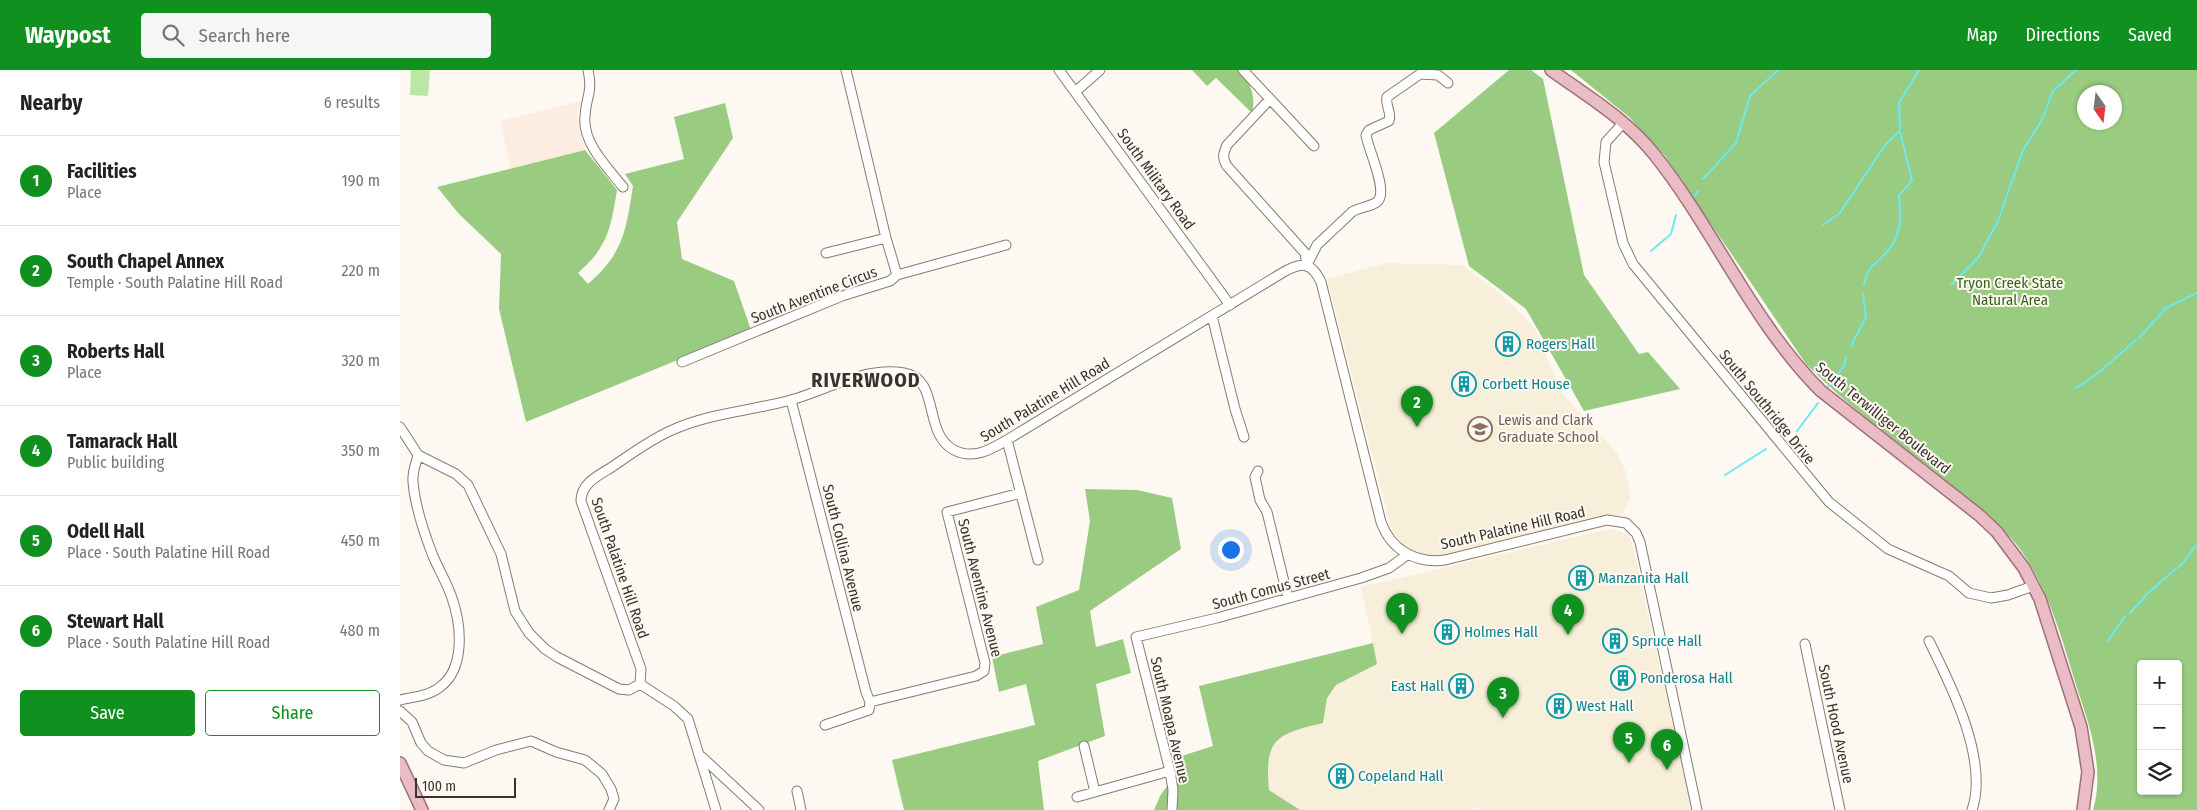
<!DOCTYPE html>
<html lang="en">
<head>
<meta charset="utf-8">
<style>
  body { margin:0; font-family:"Fira Sans Condensed",sans-serif; background:#f6f6f6; color:#222 }
  .controls { position:absolute; right:15px; bottom:15px; display:grid; overflow:hidden; border-radius:5px; box-shadow:0 1px 4px #0004 }
  .controls button { width:45px; height:45px; display:grid; place-items:center; padding:0; border:0; border-bottom:1px solid #e0e0e0; background:#fff; color:#222; font:25px sans-serif }
  .compass { position:absolute; left:1677px; top:15px; width:45px; height:45px; border-radius:50%; background:#fff; box-shadow:0 1px 4px #0004; rotate:166deg }
  .scale { position:absolute; left:15px; bottom:12px; width:101px; box-sizing:border-box; padding-left:5px; border:2px solid #38342d; border-top:0; font-size:14px; line-height:18px; white-space:nowrap; color:#38342d; -webkit-text-stroke:4px #fdf9f2; paint-order:stroke }
  .you { position:absolute; left:830px; top:479px; width:18px; height:18px; margin:-12px; border:4px solid #fff; border-radius:50%; background:#1a73e8; box-shadow:0 0 0 8px #1a73e833 }
  .badge { display:grid; place-items:center; width:32px; height:32px; border-radius:50%; background:#10901f; color:#fff; font-size:16px; font-weight:700 }
  .pin { position:absolute; translate:-50% -41px; filter:drop-shadow(0 1px 2px #0008) }
  .pin::after { content:''; position:absolute; top:26px; width:18px; height:15px; background:inherit; clip-path:polygon(0 0,100% 0,50% 100%) }
  .list { margin:0; padding:0; list-style:none }
  h2 { display:flex; justify-content:space-between; align-items:center; height:65px; margin:0; padding:0 20px; font-size:21px }
  h2 small { font-size:16px; font-weight:400; color:#767676 }
  .list li { display:grid; grid-template-columns:32px 1fr auto; gap:15px; align-items:center; box-sizing:border-box; height:90px; padding:0 20px; border-top:1px solid #e0e0e0 }
  .list b { display:block; font-size:19px; white-space:nowrap }
  .list p { margin:0; font-size:16px; white-space:nowrap; color:#767676 }
  .list em { font-size:16px; font-style:normal; color:#767676 }
  .actions { display:flex; gap:10px; padding:15px 20px }
  .actions a { flex:1; padding:11px 0; border:1px solid #10901f; border-radius:5px; text-align:center; font-size:18px; color:#10901f }
  .actions .main { background:#10901f; color:#fff }
  .icon { flex:none; width:28px; height:28px; fill:none; stroke:currentColor; stroke-width:2; stroke-linecap:round; stroke-linejoin:round }
  .map { position:relative; flex:none; width:1797px; height:740px; overflow:hidden }
  header { display:flex; align-items:center; gap:30px; box-sizing:border-box; height:70px; padding:0 25px; background:#10901f; color:#fff }
  header strong { font-size:24px }
  nav { display:flex; gap:28px; margin-inline-start:auto; font-size:18px }
  .search { width:350px; height:45px; background:#f6f6f6; display:flex; align-items:center; gap:12px; box-sizing:border-box; padding:0 18px; border-radius:5px; color:#767676; font-size:19px }
  main { display:flex }
  aside { flex:1; background:#fff }
  .map>svg:first-child { display:block }
  .industrial { fill:#fdece1 }
  .education { fill:#f7efd9 }
  .green { fill:#bbe6a6 }
  .forest { fill:#99cb81; fill-rule:evenodd }
  .lines { fill:none; stroke-linecap:round; stroke-linejoin:round }
  .stream { stroke:#6aeaf0; stroke-width:2 }
  .minor-casing { stroke:#867c6c; stroke-width:11 }
  .major-casing { stroke:#a27078; stroke-width:14 }
  .minor { stroke:#fff; stroke-width:9 }
  .major { stroke:#e9bcc6; stroke-width:11 }
  .labels { text-anchor:middle; dominant-baseline:central; stroke-width:4; stroke-linejoin:round; paint-order:stroke }
  .street-label { font-size:15px; fill:#38342d; stroke:#fdf9f2 }
  .park-label { font-size:15px; fill:#37641b; stroke:#fdf9f2 }
  .culture-label { font-size:15px; fill:#0d838f; stroke:#fdf9f2; text-anchor:start }
  .education-label { font-size:15px; fill:#785e54; stroke:#fdf9f2; text-anchor:start }
  .district-label { font-size:20px; font-weight:bold; letter-spacing:1px; fill:#38342d; stroke:#fdf9f2 }
</style>
</head>
<body>
<header>
<strong>Waypost</strong>
<div class="search"><svg class="icon" aria-label="search" viewBox="0 0 24 24"><circle cx="10" cy="10" r="6"/><path d="M15 15l6 6"/></svg>Search here</div>
<nav><a>Map</a><a>Directions</a><a>Saved</a></nav>
</header>
<main>
<aside>
<h2>Nearby<small>6 results</small></h2>
<ul class="list">
<li><span class="badge">1</span><div><b>Facilities</b><p>Place</p></div><em>190 m</em></li>
<li><span class="badge">2</span><div><b>South Chapel Annex</b><p>Temple · South Palatine Hill Road</p></div><em>220 m</em></li>
<li><span class="badge">3</span><div><b>Roberts Hall</b><p>Place</p></div><em>320 m</em></li>
<li><span class="badge">4</span><div><b>Tamarack Hall</b><p>Public building</p></div><em>350 m</em></li>
<li><span class="badge">5</span><div><b>Odell Hall</b><p>Place · South Palatine Hill Road</p></div><em>450 m</em></li>
<li><span class="badge">6</span><div><b>Stewart Hall</b><p>Place · South Palatine Hill Road</p></div><em>480 m</em></li>
</ul>
<div class="actions"><a class="main">Save</a><a>Share</a></div>
</aside>
<div class="map">
<svg width="1797" height="740" viewBox="0 0 1797 740">
  <rect width="100%" height="100%" fill="#fdf9f2"/>
  <path class="industrial" d="M181,31L177,47L185,80L111,98L100,51Z"/>
  <path class="education" d="M986,193L1062,195L1101,224L1135,258L1161,322L1217,383L1226,402L1231,426L1222,445L1204,446L1041,486L1018,485L1006,479L991,458L927,209Z
    M1209,459L1222,462L1229,466L1232,473L1288,722L1290,740H1084L1074,737L1071,740H900L869,720L867,697L872,674L890,661L923,653L927,628L936,615L977,594L961,517Z"/>
  <path class="green" d="M11,0H30L28,26L10,25Z"/>
  <path class="forest" d="M792,0H839C851,13 856,26 852,43L816,8L807,16Z
    M1109,0H1131L1143,9L1184,205L1239,284L1248,282L1280,319L1184,341L1126,239L1069,196L1034,63Z
    M1171,0H1797V740H1693C1705,699 1690,657 1677,618C1662,570 1650,521 1620,479C1599,451 1572,431 1545,410C1499,372 1448,337 1406,294L1265,86L1229,47ZM1684,22H1714V52H1684ZM1741,594H1778V721H1741Z
    M325,33L333,68L277,152L282,189L334,211L351,260L126,352L99,239L101,184L59,144L37,117L185,80L217,120C211,157 208,177 178,203L188,214C224,183 226,160 233,116L225,104L284,89L274,47Z
    M685,419L737,420L772,428L781,479L690,541L696,577L723,569L731,603L696,614L705,666L638,691L644,740H504L492,690L635,655L626,614L599,622L592,587L643,574L636,537L679,520L690,451Z
    M973,573L977,594L936,615L927,628L923,653C877,664 864,668 869,720L900,740H754L760,726L776,703L775,688L813,676L799,616Z"/>
  <g class="lines">
    <path class="stream" d="M1303,109L1336,73L1350,26L1378,0
      M1291,130L1298,121
      M1423,155L1440,143L1485,75L1500,61
      M1251,181L1271,164L1276,145
      M1464,215C1469,193 1471,199 1485,184C1502,167 1501,147 1499,125L1512,111L1500,61L1499,33L1519,0
      M1551,215L1578,188L1598,151L1623,80L1642,50L1653,21L1676,0
      M1739,268L1766,238L1797,223
      M1451,276L1466,247L1463,224
      M1428,317L1444,296L1446,287
      M1676,318L1697,304L1736,270
      M1397,361L1418,333
      M1325,405L1366,379
      M1730,543L1749,522L1784,492L1796,475
      M1708,571L1725,546"/>
    <defs>
      <path id="minor" d="M188,0C193,23 186,26 185,46C182,73 208,98 223,117
        M446,0L486,168L497,205
        M659,0L830,235
        M843,0L914,76
        M675,22L700,0
        M870,29L827,75C823,84 822,88 827,96L905,183L907,195
        M1223,53L1206,72L1204,92L1223,173L1233,194L1429,432L1488,479L1549,506L1569,523L1591,528L1608,525L1633,516
        M426,183L486,168
        M907,195L917,175L952,142C959,137 972,137 978,131C988,120 968,79 966,65L969,60L989,51C992,43 985,35 987,27L1020,4L1038,5L1048,13
        M812,246L835,339L844,367
        M282,292L442,226L490,211L497,205L606,175
        M391,330L466,622L470,632
        M0,357L18,385
        M607,370L638,490
        M858,401L855,407L860,430L867,442L888,528
        M1529,571C1551,615 1589,690 1572,740
        M1405,574L1440,740
        M240,614L274,636L288,649L316,740
        M0,630C13,627 29,626 40,617C66,598 61,554 52,528C47,513 39,500 33,486C24,463 15,436 13,412C12,402 16,394 18,385L56,404L68,415L101,484L115,541L129,563L145,579L157,587L219,619L229,620L240,614L241,599L181,431C181,413 199,405 212,397C231,384 250,370 270,361C308,343 351,341 391,330C427,320 465,296 504,303C541,309 522,363 554,380C573,390 590,380 607,370L882,203C901,192 911,191 921,212L981,452C991,480 1016,494 1045,490L1207,450L1226,453L1236,463L1240,472L1297,740
        M470,632L576,606L584,601L585,593L547,442L621,423
        M0,641L12,652L21,673L28,681L44,690L64,693L96,680L131,671L156,682L185,690L202,704L211,719L214,729L209,740
        M425,655L469,640L470,632
        M684,676L695,722
        M302,687L359,740
        M397,721L401,740
        M677,727L770,701
        M772,740L773,720L770,701L736,567L817,548L961,508L989,498L1007,485"/>
      <path id="major" d="M1151,0C1187,26 1226,49 1254,84C1314,159 1352,252 1421,321L1579,445L1597,462L1624,498L1640,529L1681,657L1688,702L1683,740
        M0,693L22,740"/>
    </defs>
    <use href="#minor" class="minor-casing"/>
    <use href="#major" class="major-casing"/>
    <use href="#minor" class="minor"/>
    <use href="#major" class="major"/>
  </g>
  <defs>
    <symbol id="building-ring" viewBox="-11 -11 22 22"><circle r="9.5" fill="#fdf9f2" stroke="#0f9aa8" stroke-width="1.5"/><path d="M-4-6H4V6H1V3H-1V6H-4ZM-2.5-4.3h1.7v1.8h-1.7ZM.8-4.3h1.7v1.8H.8ZM-2.5-1h1.7V.8h-1.7ZM.8-1h1.7V.8H.8Z" fill="#0f9aa8"/></symbol>
    <symbol id="university-ring" viewBox="-11 -11 22 22"><circle r="9.5" fill="#fdf9f2" stroke="#8d6e63" stroke-width="1.5"/><path d="M0-5L7-2L0 1L-7-2ZM-4 1L0 2.5L4 1V4Q0 6-4 4Z" fill="#8d6e63"/></symbol>
  </defs>
  <g fill-rule="evenodd">
    <use href="#building-ring" x="1094" y="260" width="28" height="28"/>
    <use href="#building-ring" x="1050" y="300" width="28" height="28"/>
    <use href="#university-ring" x="1066" y="345" width="28" height="28"/>
    <use href="#building-ring" x="1167" y="494" width="28" height="28"/>
    <use href="#building-ring" x="1033" y="548" width="28" height="28"/>
    <use href="#building-ring" x="1201" y="557" width="28" height="28"/>
    <use href="#building-ring" x="1209" y="594" width="28" height="28"/>
    <use href="#building-ring" x="1047" y="602" width="28" height="28"/>
    <use href="#building-ring" x="1145" y="622" width="28" height="28"/>
    <use href="#building-ring" x="927" y="692" width="28" height="28"/>
  </g>
  <g class="labels">
    <g class="street-label">
      <text transform="translate(756 109) rotate(54)">South Military Road</text>
      <text transform="translate(414 225) rotate(-21)">South Aventine Circus</text>
      <text transform="translate(645 330) rotate(-31)">South Palatine Hill Road</text>
      <text transform="translate(1367 337) rotate(51)">South Southridge Drive</text>
      <text transform="translate(1483 348) rotate(39)">South Terwilliger Boulevard</text>
      <text transform="translate(1113 458) rotate(-13)">South Palatine Hill Road</text>
      <text transform="translate(443 478) rotate(76)">South Collina Avenue</text>
      <text transform="translate(220 498) rotate(71)">South Palatine Hill Road</text>
      <text transform="translate(580 518) rotate(76)">South Aventine Avenue</text>
      <text transform="translate(871 519) rotate(-15)">South Comus Street</text>
      <text transform="translate(770 650) rotate(77)">South Moapa Avenue</text>
      <text transform="translate(1436 654) rotate(78)">South Hood Avenue</text>
    </g>
    <g class="park-label">
      <text x="1610" y="213">Tryon Creek State<tspan x="1610" dy="17">Natural Area</tspan></text>
    </g>
    <g class="culture-label">
      <text x="1126" y="274">Rogers Hall</text>
      <text x="1082" y="314">Corbett House</text>
      <text x="1198" y="508">Manzanita Hall</text>
      <text x="1064" y="562">Holmes Hall</text>
      <text x="1232" y="571">Spruce Hall</text>
      <text x="1240" y="608">Ponderosa Hall</text>
      <text x="1044" y="616" text-anchor="end">East Hall</text>
      <text x="1176" y="636">West Hall</text>
      <text x="958" y="706">Copeland Hall</text>
    </g>
    <g class="education-label">
      <text x="1098" y="350">Lewis and Clark<tspan x="1098" dy="17">Graduate School</tspan></text>
    </g>
    <g class="district-label">
      <text x="466" y="310">RIVERWOOD</text>
    </g>
  </g>
</svg>
<div class="controls">
<button>+</button>
<button>−</button>
<button><svg class="icon" aria-label="layers" viewBox="0 0 24 24"><path d="M12 4l9 5-9 5-9-5zM3 14l9 5 9-5"/></svg></button>
</div>
<svg class="compass" viewBox="-18 -18 36 36"><path d="M0-13l5 13h-10z" fill="#e53935"/><path d="M0 13l5-13h-10z" fill="#767676"/></svg>
<div class="scale">100 m</div>
<div class="you"></div>
<div class="pin badge" style="left:1002px;top:564px">1</div>
<div class="pin badge" style="left:1017px;top:357px">2</div>
<div class="pin badge" style="left:1103px;top:648px">3</div>
<div class="pin badge" style="left:1168px;top:565px">4</div>
<div class="pin badge" style="left:1229px;top:693px">5</div>
<div class="pin badge" style="left:1267px;top:700px">6</div>
</div>
</main>
</body>
</html>
